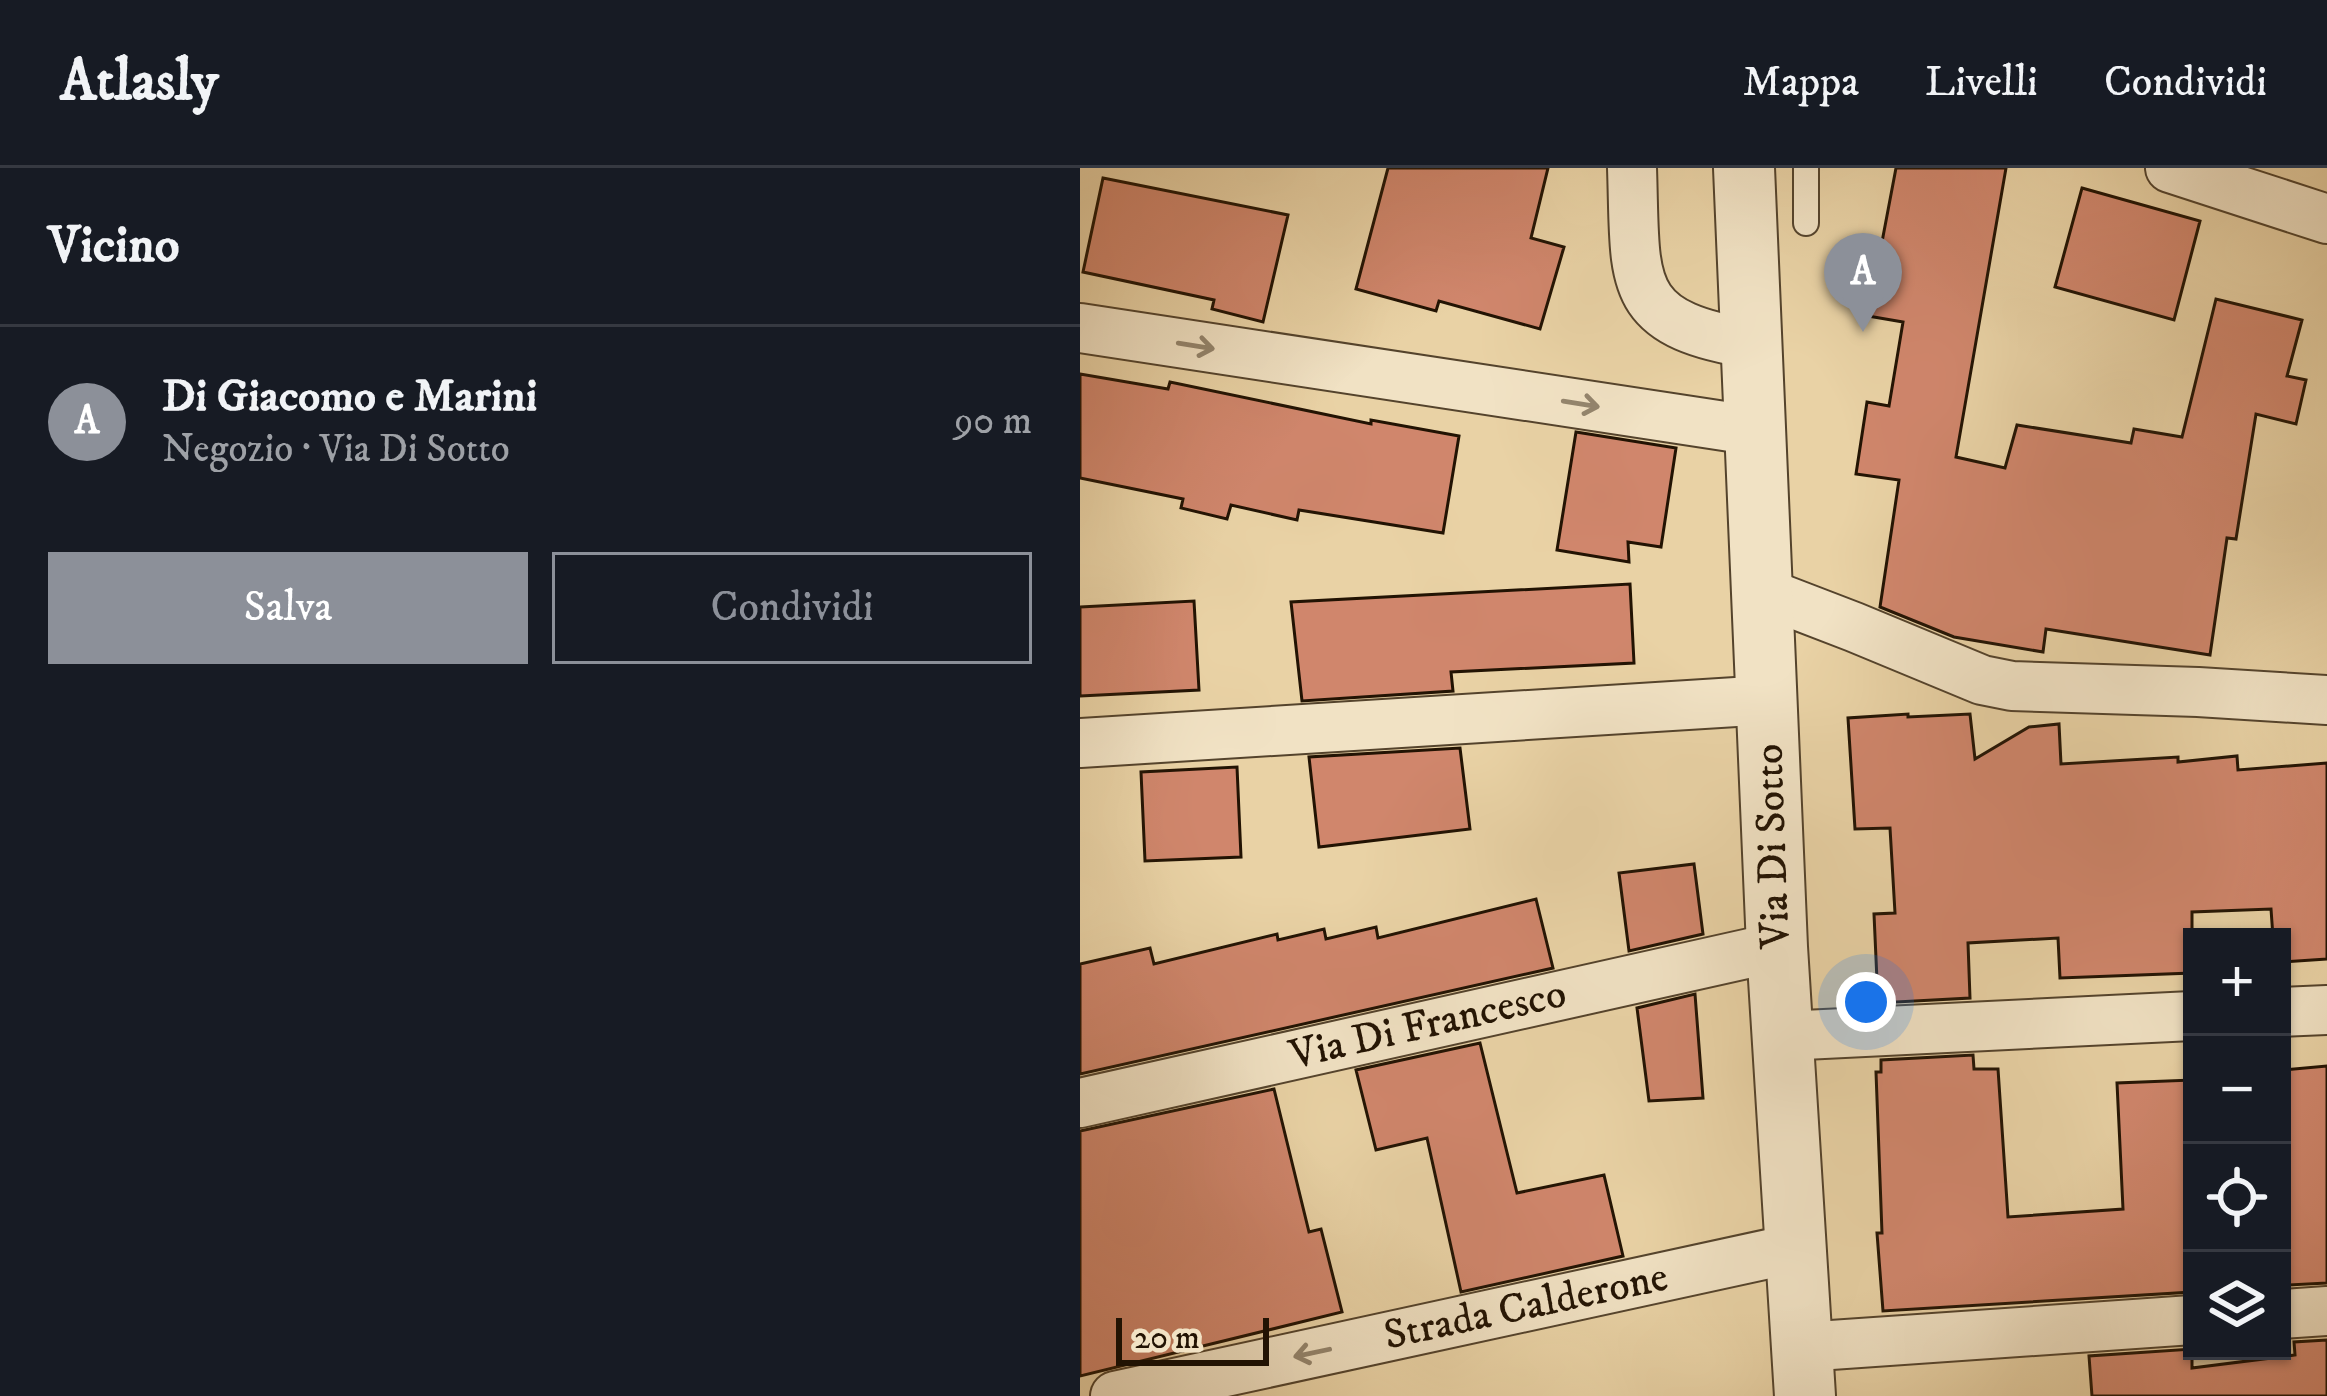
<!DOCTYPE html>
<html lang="it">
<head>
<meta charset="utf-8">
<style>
  body { margin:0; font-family:"IM FELL DW Pica",serif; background:#242831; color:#f1f3f6 }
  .controls { position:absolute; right:36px; bottom:36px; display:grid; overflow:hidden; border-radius:0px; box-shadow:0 3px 9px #0004 }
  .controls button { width:108px; height:108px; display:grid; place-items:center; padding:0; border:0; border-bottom:3px solid #363941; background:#171b24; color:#f1f3f6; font:60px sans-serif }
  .scale { position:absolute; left:36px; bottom:30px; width:153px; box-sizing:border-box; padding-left:12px; border:6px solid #221303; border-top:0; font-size:33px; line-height:42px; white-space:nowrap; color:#221303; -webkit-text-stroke:9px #f1e2c4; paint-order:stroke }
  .you { position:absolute; left:786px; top:834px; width:42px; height:42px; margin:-30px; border:9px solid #fff; border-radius:50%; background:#1a73e8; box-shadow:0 0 0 18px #1a73e833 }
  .badge { display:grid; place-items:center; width:78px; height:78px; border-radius:50%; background:#8c9099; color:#fff; font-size:39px; font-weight:700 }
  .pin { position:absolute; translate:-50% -99px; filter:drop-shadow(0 3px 6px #0008) }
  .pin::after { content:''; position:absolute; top:63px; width:42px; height:36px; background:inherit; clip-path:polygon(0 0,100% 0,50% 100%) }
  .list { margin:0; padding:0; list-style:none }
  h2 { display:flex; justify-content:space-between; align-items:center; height:156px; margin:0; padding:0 48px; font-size:51px }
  h2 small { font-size:39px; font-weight:400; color:#9ea1a6 }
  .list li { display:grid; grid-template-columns:78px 1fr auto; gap:36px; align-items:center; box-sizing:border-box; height:192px; padding:0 48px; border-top:3px solid #363941 }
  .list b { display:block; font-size:45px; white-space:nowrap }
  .list p { margin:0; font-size:39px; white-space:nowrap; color:#9ea1a6 }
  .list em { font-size:39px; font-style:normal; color:#9ea1a6 }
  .actions { display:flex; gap:24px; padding:36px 48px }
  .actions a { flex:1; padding:27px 0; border:3px solid #8c9099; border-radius:0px; text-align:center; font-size:42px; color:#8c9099 }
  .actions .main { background:#8c9099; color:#fff }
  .icon { flex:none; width:66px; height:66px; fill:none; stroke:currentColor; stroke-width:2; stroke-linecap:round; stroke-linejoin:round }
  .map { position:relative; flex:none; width:1247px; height:1228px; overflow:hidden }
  header { display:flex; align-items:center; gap:72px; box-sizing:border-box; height:168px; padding:0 60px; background:#171b24; border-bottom:3px solid #363941 }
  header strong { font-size:57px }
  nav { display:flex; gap:66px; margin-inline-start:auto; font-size:42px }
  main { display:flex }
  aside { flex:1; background:#171b24 }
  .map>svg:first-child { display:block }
  .building { fill:#d0866c; stroke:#221303; stroke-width:3 }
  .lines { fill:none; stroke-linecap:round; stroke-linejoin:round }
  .service-casing { stroke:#54432c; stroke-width:28 }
  .minor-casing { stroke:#54432c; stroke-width:52 }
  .tertiary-casing { stroke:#54432c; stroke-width:64 }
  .service { stroke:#f1e2c4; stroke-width:24 }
  .minor { stroke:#f1e2c4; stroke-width:48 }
  .tertiary { stroke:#f1e2c4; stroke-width:60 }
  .oneway { stroke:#94856d }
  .labels { text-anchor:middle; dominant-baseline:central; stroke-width:9; stroke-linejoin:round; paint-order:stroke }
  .street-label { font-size:42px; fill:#221303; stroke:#f1e2c4 }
</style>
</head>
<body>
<header>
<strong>Atlasly</strong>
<nav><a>Mappa</a><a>Livelli</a><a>Condividi</a></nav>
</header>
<main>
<aside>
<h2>Vicino<small></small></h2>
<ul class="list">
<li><span class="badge">A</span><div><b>Di Giacomo e Marini</b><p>Negozio · Via Di Sotto</p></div><em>90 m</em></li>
</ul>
<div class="actions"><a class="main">Salva</a><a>Condividi</a></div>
</aside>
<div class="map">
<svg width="1247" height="1228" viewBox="0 0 1247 1228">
  <rect width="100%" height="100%" fill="#e9d2a5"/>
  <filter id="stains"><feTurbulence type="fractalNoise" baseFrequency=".00167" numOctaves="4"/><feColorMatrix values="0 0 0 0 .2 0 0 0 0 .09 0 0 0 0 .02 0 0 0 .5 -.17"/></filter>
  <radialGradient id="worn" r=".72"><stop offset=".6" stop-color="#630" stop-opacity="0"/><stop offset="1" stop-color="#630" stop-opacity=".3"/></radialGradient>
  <path class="building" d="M308,0H468L451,70L484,79L460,161L359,133L356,143L276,121Z
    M816,0H926L876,289L925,300L937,257L1051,275L1054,261L1102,269L1136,131L1222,152L1207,208L1226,212L1216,256L1176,246L1156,371L1147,370L1130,487L966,461L963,484L874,469L800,439L819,312L776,306L787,234L809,238L823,154L788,148Z
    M23,10L208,47L183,154L132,141L134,132L3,104Z
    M1002,20L1120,53L1094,152L975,119Z
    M0,206L88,221L90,214L291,256V252L379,268L363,365L219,342L217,352L151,337L147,351L101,340L103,331L0,310Z
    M496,264L596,280L581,379L548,374L549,394L477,382Z
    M550,416L554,495L371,504L373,523L222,533L211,434Z
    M114,433L119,522L0,528V439Z
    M828,546V549L890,546L895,591L949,559L979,556L981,596L1098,589V594L1157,588L1158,602L1247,595V791L1202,794V769H1193L1191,741L1112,744V805L980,810L978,770L888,775L890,830L798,835L794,746L815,745L810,660L775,661L768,550Z
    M380,580L390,661L239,679L229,589Z
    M157,599L161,689L65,693L61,604Z
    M614,696L623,766L549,783L539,705Z
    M456,731L473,800L0,906V796L70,780L74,796L197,766L198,772L244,761L246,771L296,759L298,770Z
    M615,826L623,930L569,933L557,840Z
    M400,875L437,1025L524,1007L543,1088L381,1124L347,970L296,982L276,902Z
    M893,887L894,901H918L928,1049L1043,1041L1037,915L1112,912V1124L803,1143L797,1065H802L796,904H801V892Z
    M1247,898V1115L1209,1117L1202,1046H1208L1202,982V902Z
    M194,921L229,1064L241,1061L262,1144L0,1208V963Z
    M1247,1172V1228H1012L1009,1188L1112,1181V1200L1215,1187L1214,1174Z"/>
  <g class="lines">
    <defs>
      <path id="service" d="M726,0V55"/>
      <path id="minor" d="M552,0C556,114 543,156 673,176
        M1090,0L1247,51
        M0,160L677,263
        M683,424L774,459L902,512L932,518L1118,524L1247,532
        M0,575L688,532
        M1202,844L1247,842
        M703,868L1112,848
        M0,935L697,779
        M1202,1146L1247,1143
        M722,1179L1112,1152
        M35,1228L716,1080"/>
      <path id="tertiary" d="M664,0L697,779L725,1228"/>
    </defs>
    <use href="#service" class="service-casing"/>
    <use href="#minor" class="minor-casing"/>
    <use href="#tertiary" class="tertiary-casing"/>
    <use href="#service" class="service"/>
    <use href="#minor" class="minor"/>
    <use href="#tertiary" class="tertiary"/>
  </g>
  <defs><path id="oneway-shaft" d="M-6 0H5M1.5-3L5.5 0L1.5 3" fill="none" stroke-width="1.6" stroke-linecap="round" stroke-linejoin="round" transform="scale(3)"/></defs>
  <g class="oneway">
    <use href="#oneway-shaft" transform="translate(116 178) rotate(9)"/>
    <use href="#oneway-shaft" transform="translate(501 236) rotate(9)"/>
    <use href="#oneway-shaft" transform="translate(232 1185) rotate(168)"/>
  </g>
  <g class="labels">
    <g class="street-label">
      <text transform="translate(693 678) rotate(-92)">Via Di Sotto</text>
      <text transform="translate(348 857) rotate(-13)">Via Di Francesco</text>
      <text transform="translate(446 1139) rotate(-12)">Strada Calderone</text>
    </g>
  </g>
  <rect width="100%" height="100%" filter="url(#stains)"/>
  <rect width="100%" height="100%" fill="url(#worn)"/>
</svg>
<div class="controls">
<button>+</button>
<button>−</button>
<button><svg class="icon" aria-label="locate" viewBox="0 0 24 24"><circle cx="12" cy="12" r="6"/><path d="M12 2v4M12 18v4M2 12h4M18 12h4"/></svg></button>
<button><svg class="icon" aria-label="layers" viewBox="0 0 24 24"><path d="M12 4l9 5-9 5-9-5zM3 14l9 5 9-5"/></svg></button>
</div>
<div class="scale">20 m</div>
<div class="you"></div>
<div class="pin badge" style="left:783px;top:164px">A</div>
</div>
</main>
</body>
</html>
